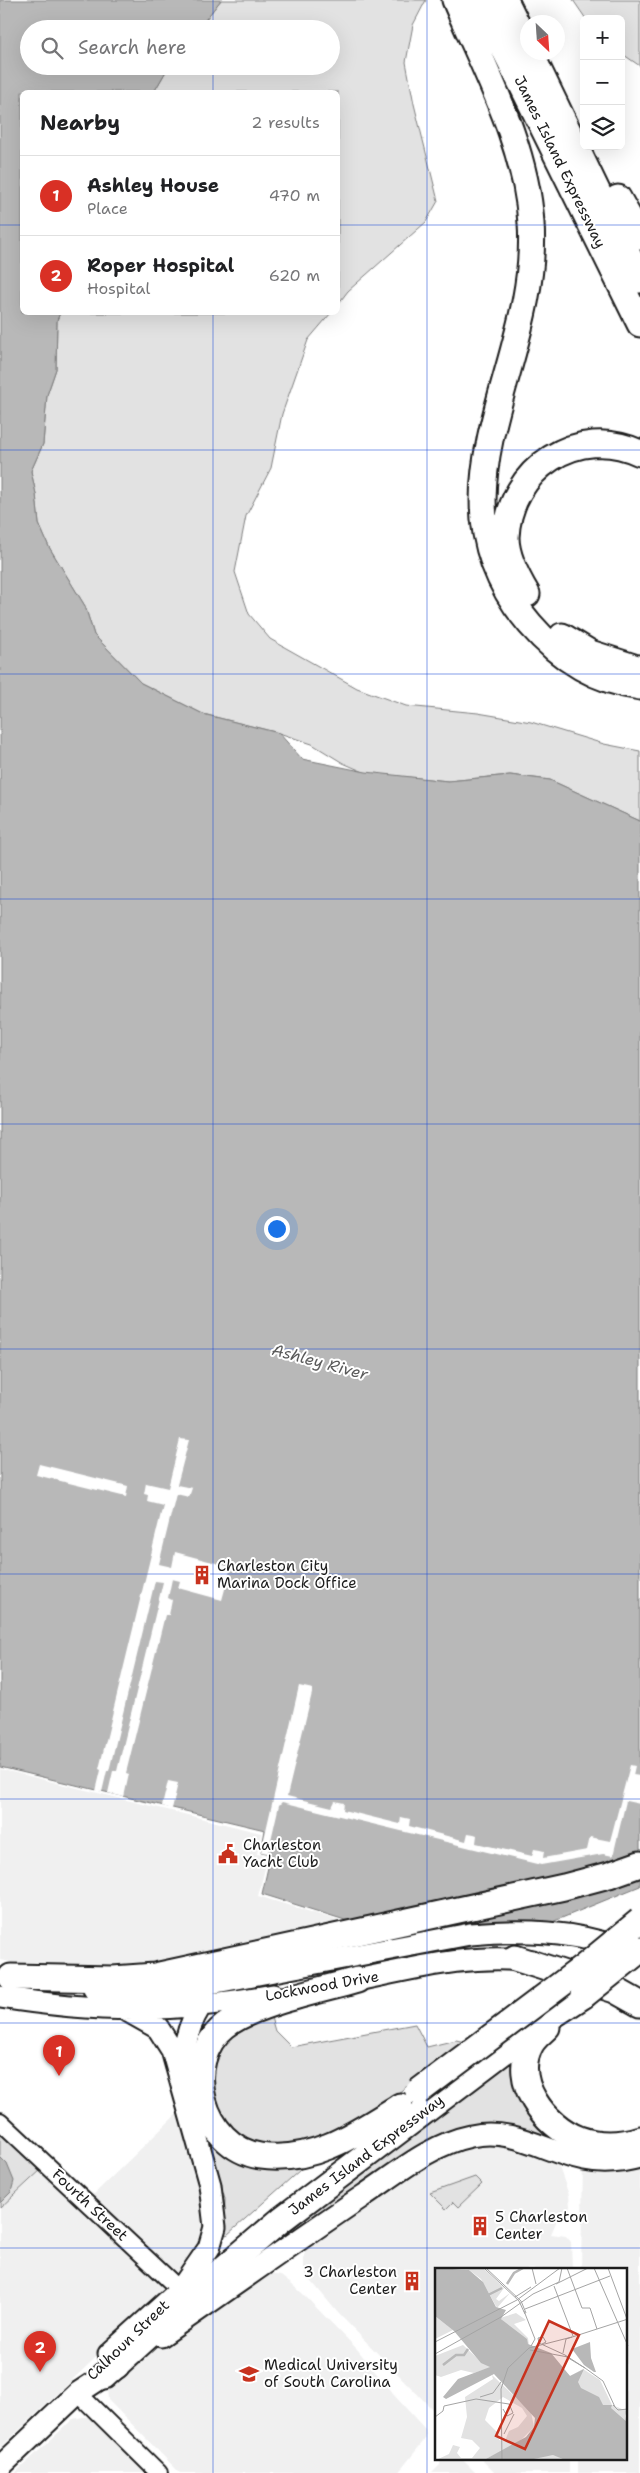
<!DOCTYPE html>
<html lang="en">
<head>
<meta charset="utf-8">
<style>
  body { margin:0; font-family:"Shantell Sans",sans-serif; background:#f6f6f6; color:#202124 }
  .controls { position:absolute; right:15px; top:15px; display:grid; overflow:hidden; border-radius:8px; box-shadow:0 5px 20px #0002 }
  .controls button { width:45px; height:45px; display:grid; place-items:center; padding:0; border:0; border-bottom:1px solid #e0e0e0; background:#fff; color:#202124; font:25px sans-serif }
  .compass { position:absolute; left:520px; top:15px; width:45px; height:45px; border-radius:50%; background:#fff; box-shadow:0 5px 20px #0002; rotate:155deg }
  .you { position:absolute; left:276px; top:1228px; width:18px; height:18px; margin:-12px; border:4px solid #fff; border-radius:50%; background:#1a73e8; box-shadow:0 0 0 8px #1a73e833 }
  .badge { display:grid; place-items:center; width:32px; height:32px; border-radius:50%; background:#d93025; color:#fff; font-size:16px; font-weight:700 }
  .pin { position:absolute; translate:-50% -41px; filter:drop-shadow(0 1px 2px #0008) }
  .pin::after { content:''; position:absolute; top:26px; width:18px; height:15px; background:inherit; clip-path:polygon(0 0,100% 0,50% 100%) }
  .list { margin:0; padding:0; list-style:none }
  h2 { display:flex; justify-content:space-between; align-items:center; height:65px; margin:0; padding:0 20px; font-size:21px }
  h2 small { font-size:16px; font-weight:400; color:#757577 }
  .list li { display:grid; grid-template-columns:32px 1fr auto; gap:15px; align-items:center; box-sizing:border-box; height:80px; padding:0 20px; border-top:1px solid #e0e0e0 }
  .list b { display:block; font-size:19px; white-space:nowrap }
  .list p { margin:0; font-size:16px; white-space:nowrap; color:#757577 }
  .list em { font-size:16px; font-style:normal; color:#757577 }
  .icon { flex:none; width:28px; height:28px; fill:none; stroke:currentColor; stroke-width:2; stroke-linecap:round; stroke-linejoin:round }
  .map { position:relative; flex:none; width:640px; height:2473px; overflow:hidden }
  .search { position:absolute; background:#fff; box-shadow:0 5px 20px #0002; left:20px; top:20px; width:320px; height:55px; display:flex; align-items:center; gap:12px; box-sizing:border-box; padding:0 18px; border-radius:28px; color:#757577; font-size:19px }
  .panel { position:absolute; background:#fff; box-shadow:0 5px 20px #0002; left:20px; top:90px; width:320px; height:225px; border-radius:8px }
  .map>svg:first-child { display:block }
  .built { fill:#f0f0f0 }
  .green { fill:#e2e2e2; stroke:#7f7f7f }
  .water { fill:#b8b8b8; stroke:#7a7a7a }
  .pier { fill:#fff }
  .lines { fill:none; stroke-linecap:round; stroke-linejoin:round }
  .minor-casing { stroke:#1c1c1c; stroke-width:20 }
  .major-casing { stroke:#1c1c1c; stroke-width:25 }
  .highway-casing { stroke:#1c1c1c; stroke-width:29 }
  .minor { stroke:#fff; stroke-width:16 }
  .major { stroke:#fff; stroke-width:21 }
  .highway { stroke:#fff; stroke-width:25 }
  .highway-bridge-casing { stroke:#1c1c1c; stroke-width:29; stroke-linecap:butt }
  .highway-bridge { stroke:#fff; stroke-width:25 }
  .grid { fill:none; stroke:#1d4ed8; stroke-width:1; stroke-opacity:0.55 }
  .labels { text-anchor:middle; dominant-baseline:central; stroke-width:4; stroke-linejoin:round; paint-order:stroke }
  .street-label { font-size:15px; fill:#1c1c1c; stroke:#fff }
  .poi-label { font-size:15px; fill:#1c1c1c; stroke:#fff; text-anchor:start }
  .water-label { font-size:16px; font-style:italic; fill:#5a5a5a; stroke:#fff }
  .inset-river { fill:none; stroke:#b8b8b8; stroke-width:2.5 }
  .inset-road { fill:none; stroke:#a4a4a4; stroke-width:1 }
  .view { fill:#c8321e; fill-opacity:0.15; stroke:#c8321e; stroke-width:2.5 }
  .inset-edge { fill:none; stroke:#1c1c1c; stroke-width:2.5 }
</style>
</head>
<body>
<div class="map">
<svg width="640" height="2473" viewBox="0 0 640 2473">
  <rect width="100%" height="100%" fill="#fff"/>
  <filter id="ink" filterUnits="userSpaceOnUse"><feTurbulence type="fractalNoise" baseFrequency=".02" numOctaves="2"/><feDisplacementMap in="SourceGraphic" scale="10" xChannelSelector="R" yChannelSelector="G"/><feConvolveMatrix kernelMatrix="1 2 1 2 8 2 1 2 1" color-interpolation-filters="sRGB"/></filter>
  <g filter="url(#ink)">
    <path class="built" d="M0,1769L261,1833L257,1854L268,1856L258,1896L337,1920L340,1929L178,1969L56,1970L0,1960Z
      M183,2108L209,2219L201,2242L188,2263L178,2272L171,2271L91,2197Z
      M477,2140L555,2156L569,2195L570,2206L567,2215L557,2220L551,2234L566,2236L571,2242L572,2269H436V2413L338,2313L307,2276L304,2267V2255L308,2245L412,2169Z
      M640,2162V2473H578V2459H626V2269H581L583,2164Z
      M43,2168L159,2279L162,2287L161,2296L0,2448V2208Z
      M269,2274L281,2276L302,2293L357,2349L393,2394L425,2429L426,2437L423,2442L398,2473H180L108,2400L107,2387L128,2368L257,2278Z
      M83,2417H92L150,2473H15L73,2419Z
      M440,2459H462L476,2473H432L440,2465Z
      M481,2459H569V2473H495Z"/>
    <path class="green" d="M221,0H426L413,25L406,62L414,104L438,201L426,222L348,291L338,304V92H154L169,66H331V29H198Z
      M573,0H640V66L621,53V19H586Z
      M60,313H331L308,340L282,414L271,468L246,516L235,572L249,614L270,639L357,688L406,706L478,713L531,722L604,744L640,751V821L550,780L510,775L448,781L366,773L343,763L312,744L279,733L203,714L141,683L94,635L85,606L49,547L39,524L36,494L31,471L43,444L47,395L56,369L57,320Z
      M270,2014L275,2031L291,2047L415,2024L427,2047L456,2040L465,2042L381,2106L301,2147L250,2145L218,2115L211,2069L228,2033Z
      M518,2053L549,2131L546,2137L478,2127L224,2282Z
      M0,2128L43,2168L0,2208Z
      M210,2131L309,2162L227,2235L224,2233L225,2198L205,2137Z
      M475,2177L482,2184L458,2207L453,2202L446,2209L430,2193Z"/>
    <path class="water" d="M0,0H221L198,29H29V66H169L154,92H22V312L60,313L57,320L56,369L47,395L43,444L31,471L36,494L39,524L49,547L85,606L94,635L141,683L203,714L279,733L302,759L366,772L448,781L510,775L550,780L640,821V1886L552,1922L345,1920L262,1894L271,1854L261,1852L265,1830L0,1767Z
      M0,2157L7,2164L14,2181L11,2192L0,2203Z"/>
    <path class="pier" d="M180,1439L189,1440L177,1485L192,1488L189,1497L176,1494L159,1564L172,1567L175,1552L231,1567L222,1600L178,1588L180,1581L172,1579L168,1598L172,1600L169,1615H165L126,1773L129,1774L124,1797L108,1793L113,1771H117L163,1582L155,1581L109,1771H107L102,1792L96,1791L101,1770L99,1769L163,1505L147,1501L148,1495L144,1494L146,1483L168,1488Z
      M39,1464L128,1486L126,1497L36,1475Z
      M299,1686L313,1689L287,1796L332,1807L335,1801L344,1803L343,1810L400,1824L401,1817L410,1819L409,1826L466,1841L468,1833L474,1834L477,1835L476,1843L532,1856L534,1849L540,1850L544,1851L543,1858L587,1850L590,1837L610,1841L630,1765L635,1766L633,1775L640,1776V1804L626,1801L613,1856L603,1854L541,1865L282,1802L279,1805L268,1853L261,1852Z
      M168,1781L178,1783L172,1809L162,1806Z"/>
    <g class="lines">
      <defs>
        <path id="minor" d="M0,2121L180,2290
          M78,2393L159,2473"/>
        <path id="major" d="M342,1983C405,1971 468,1952 532,1961
          M94,1989L168,1991L470,1934C523,1929 574,1931 624,1949
          M0,1997C99,2013 174,2013 273,1995
          M182,2073C183,2047 189,2019 206,1999
          M161,2336C228,2289 295,2242 363,2196C396,2174 431,2144 471,2136C513,2127 545,2152 584,2160C603,2164 622,2162 640,2157
          M109,2354L180,2290L209,2248L215,2227L210,2185L172,2050L158,2028L128,2011
          M0,2467L78,2393L118,2367"/>
        <path id="highway" d="M455,0C485,71 526,144 531,223C541,365 419,493 530,624C560,659 595,681 640,687
          M480,0L640,324
          M505,0L528,47
          M530,52L640,280
          M618,198L640,237
          M527,594C518,579 506,556 506,537C509,469 578,423 640,453
          M562,636L590,653L640,669
          M515,1958L615,1990L640,2004
          M11,1977L113,1979L155,1976L564,1887L609,1875L640,1864
          M357,1980C320,1991 254,2003 225,2026C179,2062 202,2147 260,2156C313,2164 357,2133 400,2106
          M547,2027C542,2032 535,2037 531,2044C510,2081 545,2126 579,2139C599,2146 621,2145 640,2139
          M104,2376L202,2287L282,2219L544,2021L584,1995"/>
      </defs>
      <use href="#minor" class="minor-casing"/>
      <use href="#major" class="major-casing"/>
      <use href="#highway" class="highway-casing"/>
      <use href="#minor" class="minor"/>
      <use href="#major" class="major"/>
      <use href="#highway" class="highway"/>
      <defs>
        <path id="highway-bridge" d="M584,1995L640,1950
          M418,2092L584,1967L640,1921"/>
      </defs>
      <use href="#highway-bridge" class="highway-bridge-casing"/>
      <use href="#highway-bridge" class="highway-bridge"/>
    </g>
  </g>
  <path class="grid" d="M213,0V29M427,0V2473M213,66V92M0,225H22M338,225H640M213,312V2473M0,450H640M0,674H640M0,899H640M0,1124H640M0,1349H640M0,1574H640M0,1799H640M0,2023H640M0,2248H640"/>
  <defs>
    <symbol id="building-bare" viewBox="-9 -9 18 18"><path d="M-4-6H4V6H1V3H-1V6H-4ZM-2.5-4.3h1.7v1.8h-1.7ZM.8-4.3h1.7v1.8H.8ZM-2.5-1h1.7V.8h-1.7ZM.8-1h1.7V.8H.8Z" fill="#c8321e" stroke="#fff" stroke-width="2.5" paint-order="stroke"/></symbol>
    <symbol id="civic-bare" viewBox="-9 -9 18 18"><path d="M-.6-6.5H3V-4.5H.6V-3L4-1V1h2V6H-6V1h2V-1L-.6-3ZM-1.2 2.5V6h2.4V2.5Z" fill="#c8321e" stroke="#fff" stroke-width="2.5" paint-order="stroke"/></symbol>
    <symbol id="university-bare" viewBox="-9 -9 18 18"><path d="M0-5L7-2L0 1L-7-2ZM-4 1L0 2.5L4 1V4Q0 6-4 4Z" fill="#c8321e" stroke="#fff" stroke-width="2.5" paint-order="stroke"/></symbol>
  </defs>
  <g fill-rule="evenodd">
    <use href="#building-bare" x="188" y="1561" width="28" height="28"/>
    <use href="#civic-bare" x="214" y="1840" width="28" height="28"/>
    <use href="#building-bare" x="466" y="2212" width="28" height="28"/>
    <use href="#building-bare" x="398" y="2267" width="28" height="28"/>
    <use href="#university-bare" x="235" y="2360" width="28" height="28"/>
  </g>
  <g class="labels">
    <g class="street-label">
      <text transform="translate(560 162) rotate(64)">James Island Expressway</text>
      <text transform="translate(322 1986) rotate(-10)">Lockwood Drive</text>
      <text transform="translate(366 2155) rotate(-37)">James Island Expressway</text>
      <text transform="translate(90 2205) rotate(43)">Fourth Street</text>
      <text transform="translate(128 2340) rotate(-44)">Calhoun Street</text>
    </g>
    <g class="poi-label">
      <text x="217" y="1566">Charleston City<tspan x="217" dy="17">Marina Dock Office</tspan></text>
      <text x="243" y="1845">Charleston<tspan x="243" dy="17">Yacht Club</tspan></text>
      <text x="495" y="2217">5 Charleston<tspan x="495" dy="17">Center</tspan></text>
      <text x="397" y="2272" text-anchor="end">3 Charleston<tspan x="397" dy="17">Center</tspan></text>
      <text x="264" y="2365">Medical University<tspan x="264" dy="17">of South Carolina</tspan></text>
    </g>
    <g class="water-label">
      <text transform="translate(320 1362) rotate(15)">Ashley River</text>
    </g>
  </g>
  <g transform="translate(435 2268)">
    <rect width="192" height="192" fill="#fff"/>
    <path d="M48,0L69,20L61,31L64,33L75,25L62,40L46,11L34,2L26,1ZM81,45L91,52L79,56L93,70L94,77L65,50ZM0,48L18,62L0,71ZM28,77L43,91L57,99L39,105L26,102L6,109L0,107V88ZM118,91L135,108L148,101L165,112L177,137L192,143L190,148L192,156L151,127ZM57,107L96,144L99,159L84,174L49,192H1L14,186L18,177L25,179L22,185L26,190H37L45,180L37,172L26,170L32,149L30,129L58,111ZM68,129L87,140L92,148L83,159L74,163L70,173L64,172L63,165L50,152L54,140ZM119,187L130,192H94L102,188Z" fill="#e2e2e2" fill-rule="evenodd"/>
    <path d="M0,0L34,2L48,14L61,39L71,42L66,51L92,71L93,76L116,85L135,108L149,101L143,114L146,120L164,129L168,137H177L176,140L192,154V192H130L118,187L94,192H49L91,169L99,159L100,150L59,106L11,131L8,129L23,111L55,99L46,95L19,63L0,48ZM155,74L156,90L161,104H159L149,97L137,81Z" fill="#b8b8b8"/>
    <path class="inset-river" d="M72,16L79,5L88,0M53,27L67,20M8,97L21,87H29L33,81"/>
    <path class="inset-road" d="M49,0L84,33L90,46M51,0L86,33L91,45M97,0L101,16M132,0L147,40H155L162,61M159,0L193,78M173,0L192,51M121,16L153,0M119,18L138,68M80,29L96,19M90,41L175,8M89,43L100,71L96,78M0,74L82,32L125,0M104,75L130,87L150,100L130,88M104,75L103,70L108,69L111,74L107,76M95,82L133,89M128,85L131,71L193,51M0,86L66,49L98,26L124,14L127,0M150,100L168,113L180,139M45,129L58,125L66,114M178,137L183,142L193,141M9,138L41,131L74,136L78,145L72,148L68,141M0,149L8,143L9,138M69,166L79,146M67,192L66,121L73,100L94,80L137,69"/>
    <path class="view" d="M114,53L144,67L90,181L61,168Z"/>
    <rect width="192" height="192" class="inset-edge"/>
  </g>
</svg>
<div class="controls">
<button>+</button>
<button>−</button>
<button><svg class="icon" aria-label="layers" viewBox="0 0 24 24"><path d="M12 4l9 5-9 5-9-5zM3 14l9 5 9-5"/></svg></button>
</div>
<svg class="compass" viewBox="-18 -18 36 36"><path d="M0-13l5 13h-10z" fill="#e53935"/><path d="M0 13l5-13h-10z" fill="#757577"/></svg>
<div class="you"></div>
<div class="pin badge" style="left:59px;top:2076px">1</div>
<div class="pin badge" style="left:40px;top:2372px">2</div>
<div class="search"><svg class="icon" aria-label="search" viewBox="0 0 24 24"><circle cx="10" cy="10" r="6"/><path d="M15 15l6 6"/></svg>Search here</div>
<section class="panel">
<h2>Nearby<small>2 results</small></h2>
<ul class="list">
<li><span class="badge">1</span><div><b>Ashley House</b><p>Place</p></div><em>470 m</em></li>
<li><span class="badge">2</span><div><b>Roper Hospital</b><p>Hospital</p></div><em>620 m</em></li>
</ul>
</section>
</div>
</body>
</html>
